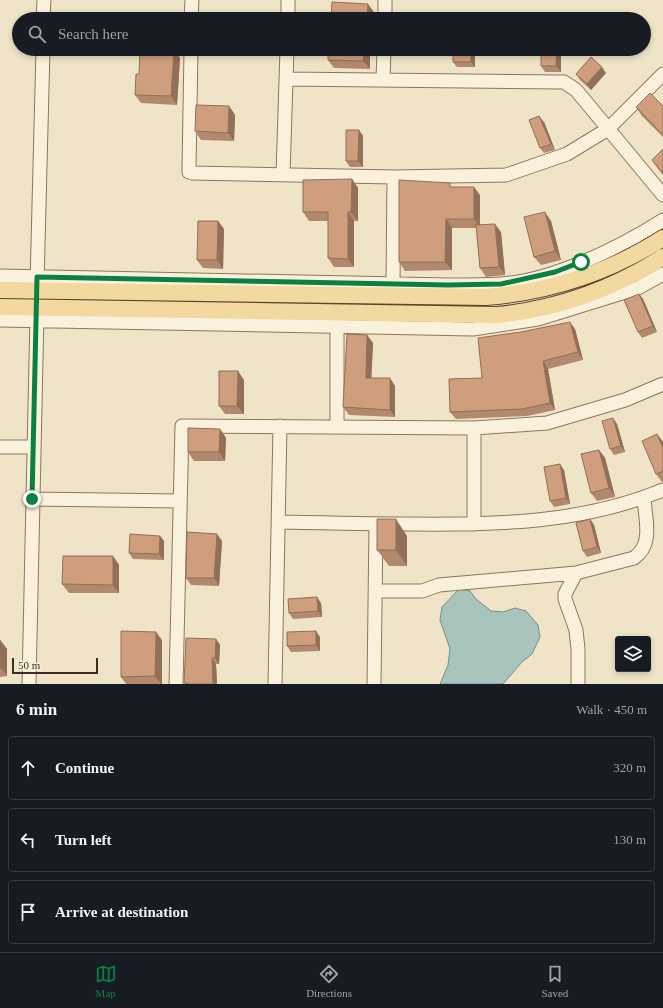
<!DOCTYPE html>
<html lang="en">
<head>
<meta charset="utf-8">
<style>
  body { margin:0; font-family:"Times New Roman",serif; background:#242831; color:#f1f3f6 }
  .controls { position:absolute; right:12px; bottom:12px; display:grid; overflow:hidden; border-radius:4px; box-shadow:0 2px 6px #0003 }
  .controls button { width:36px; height:36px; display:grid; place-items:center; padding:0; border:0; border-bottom:1px solid #363941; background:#171b24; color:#f1f3f6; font:20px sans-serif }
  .scale { position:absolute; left:12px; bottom:10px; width:86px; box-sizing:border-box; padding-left:4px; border:2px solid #3d2e20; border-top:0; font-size:11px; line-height:14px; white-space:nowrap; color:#3d2e20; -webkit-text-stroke:3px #f7eed8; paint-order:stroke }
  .stop { position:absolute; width:12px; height:12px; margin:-9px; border:3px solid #0b8043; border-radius:50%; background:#fff }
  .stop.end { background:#0b8043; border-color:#fff; box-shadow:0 1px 4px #0008 }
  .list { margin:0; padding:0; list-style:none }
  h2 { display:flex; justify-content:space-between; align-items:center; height:52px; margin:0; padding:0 16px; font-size:17px }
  h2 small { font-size:13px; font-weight:400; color:#9ea1a6 }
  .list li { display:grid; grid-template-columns:26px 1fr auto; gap:12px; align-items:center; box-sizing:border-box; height:64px; margin:0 8px 8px; padding:0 8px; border:1px solid #363941; border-radius:4px }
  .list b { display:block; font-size:15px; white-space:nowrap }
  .list em { font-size:13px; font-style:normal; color:#9ea1a6 }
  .icon { flex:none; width:22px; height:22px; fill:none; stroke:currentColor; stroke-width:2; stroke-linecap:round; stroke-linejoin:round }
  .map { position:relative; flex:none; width:663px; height:684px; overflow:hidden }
  .search { position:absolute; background:#171b24; box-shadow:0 2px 6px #0003; left:12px; right:12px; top:12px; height:44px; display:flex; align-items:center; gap:10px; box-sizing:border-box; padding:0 14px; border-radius:22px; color:#9ea1a6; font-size:15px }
  .sheet { height:268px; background:#171b24 }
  nav { display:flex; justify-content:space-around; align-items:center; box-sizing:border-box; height:56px; border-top:1px solid #363941; background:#171b24; font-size:11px; color:#9ea1a6 }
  nav a { display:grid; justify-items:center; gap:2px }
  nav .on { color:#0b8043 }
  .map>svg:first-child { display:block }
  .water { fill:#a9c4bc; stroke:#6f938a }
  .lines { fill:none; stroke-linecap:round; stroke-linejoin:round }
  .minor-casing { stroke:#8d765c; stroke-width:15 }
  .major-casing { stroke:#5b4430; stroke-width:18 }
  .minor { stroke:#faf1dc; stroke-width:13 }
  .major { stroke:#f3d9a0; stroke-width:16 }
  .wall { fill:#b2896c }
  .shaded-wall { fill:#916f58 }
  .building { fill:#cf9f7d; stroke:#916f58 }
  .route { stroke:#0b8043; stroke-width:5 }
</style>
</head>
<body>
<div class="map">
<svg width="663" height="684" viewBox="0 0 663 684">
  <rect width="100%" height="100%" fill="#f0e4c8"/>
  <path class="water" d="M459,589L470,591L476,599L491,611L503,612L515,608L526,611L538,625L540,637L532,654L522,662L503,684H440L448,665L450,649L440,620L442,607Z"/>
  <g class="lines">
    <defs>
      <path id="minor" d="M43,19L44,0
        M191,19L192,0
        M288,19V0
        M385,19V0
        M191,49L189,169V172L192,173L394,177L506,175L567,154L608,129L663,74
        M287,79L564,82L576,90L663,195
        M383,80L384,49
        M283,175L287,49
        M0,276L448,285C465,285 482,285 500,284C552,281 619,248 663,220
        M37,284L43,49
        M393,284L394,177
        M0,320L473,329L538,319L638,288L663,274
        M337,427V327
        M474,428V524
        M0,447H34
        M32,499L180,501
        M279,522C324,523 368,524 412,524C497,525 584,523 663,490
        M376,591H422L439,585L576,573
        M29,684L37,314
        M176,684L182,426L474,428L547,423L625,400L663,384
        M275,684L280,426
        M374,684L376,524
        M578,684V649L576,630L565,599V594L576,573L634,558C654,544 645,519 644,498"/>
      <path id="major" d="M0,290L486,297C549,292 610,272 663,238
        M0,307L497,315C556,309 613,289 663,257"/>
    </defs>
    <use href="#minor" class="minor-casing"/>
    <use href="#major" class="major-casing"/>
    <use href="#minor" class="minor"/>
    <use href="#major" class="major"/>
  </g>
  <path class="wall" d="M174,49L180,58L177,105L141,103L135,95L139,74Z
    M453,49H475V67H457L453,62Z
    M541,49H561V72H545L541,66Z
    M370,51V69L334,68L328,60Z
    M606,73L591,90L580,80L576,74Z
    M229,106L235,115L234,141L201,140L195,131Z
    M663,106V137L642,116L636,107Z
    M544,122L555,150L544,153L540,148Z
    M359,130L363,136V167H350L346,161Z
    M663,149V175L658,169L652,160Z
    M352,179L358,188V221H354V267H334L328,258V221H309L303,212Z
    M453,187L480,195V225L501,232L505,275L486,277L480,268L476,228H452V270L405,271L399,262Z
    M218,221L224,229L223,269L203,268L197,260Z
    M551,221L561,260L541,265L534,257Z
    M639,294L643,299L657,332L642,338L638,332Z
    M575,329L583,360L548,369L555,410L527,416L456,419L450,412L482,378Z
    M367,335L373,343L371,378L395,386V417L349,415L343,407Z
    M244,380V414H225L219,406Z
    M617,424L625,452L614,455L610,449Z
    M220,429L226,438L225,461H194L188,452Z
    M657,434L663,442V482H662L656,474Z
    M599,450L605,458L615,497L597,501L591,493Z
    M564,470L570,504L554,507L550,501Z
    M590,519L594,525L601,553L587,557L583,551Z
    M160,536L164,541V560L133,559L129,553Z
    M407,536V566H389L377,550Z
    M222,541L219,586L191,585L186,578Z
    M113,556L119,565V593H69L62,584Z
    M321,603L322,617L293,619L289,613Z
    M320,637V651L291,652L287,646Z
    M216,639L220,645L219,664H216L217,684H185L184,683Z
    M0,640L7,649V676L0,677Z
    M162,640V684H126L121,677Z"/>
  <path class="shaded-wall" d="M368,4L374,12L373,19H367Z
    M174,49L180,58L177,105L171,96Z
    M364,49H369L370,51V69L363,61Z
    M471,49H475V67L471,62Z
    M557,49H561V72L556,66Z
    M602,67L606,73L591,90L587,84Z
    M229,106L235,115L234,141L228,133Z
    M539,116L544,122L555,150L551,144Z
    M359,130L363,136V167L358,161Z
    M352,179L358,188V221L351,212Z
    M474,187L480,195V228L474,219Z
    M348,212L354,221V267L348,259Z
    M545,212L551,221L561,260L555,251Z
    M446,219L452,228V270L445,262Z
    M218,221L224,229L223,269L217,260Z
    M495,224L501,232L505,275L499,267Z
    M639,294L643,299L657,332L653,326Z
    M570,322L575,329L583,360L578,352Z
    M367,335L373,343L371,386L366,378Z
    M543,361L548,369L555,410L550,403Z
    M238,371L244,380V414L237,406Z
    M390,378L395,386V417L390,410Z
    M613,418L617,424L625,452L621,446Z
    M220,429L226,438L225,461L219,452Z
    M657,434L663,442V448Z
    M599,450L605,458L615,497L609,488Z
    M560,464L564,470L570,504L566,498Z
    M396,519L407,536V566L396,550Z
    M590,519L594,525L601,553L597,547Z
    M217,534L222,541L219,586L214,578Z
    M160,536L164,541V560L159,554Z
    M113,556L119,565V593L113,585Z
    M317,597L321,603L322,617L318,611Z
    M316,631L320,637V651L316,645Z
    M156,632L162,640V684H161L155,676Z
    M216,639L220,645L219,664L215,658Z
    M0,640L7,649V676L1,668Z
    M212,658L216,664L217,684H213Z"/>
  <path class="building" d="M332,2L368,4L367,19H331Z
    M140,49H174L171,96L135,95L136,74H139Z
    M328,49H364L363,61L328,60Z
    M453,49H471V62H453Z
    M541,49H557L556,66H541Z
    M591,57L602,67L587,84L576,74Z
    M650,93L663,106V135L636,107Z
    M196,105L229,106L228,133L195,131Z
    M539,116L551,144L540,148L529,120Z
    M346,130H359L358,161H346Z
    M663,149V173L652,160Z
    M352,179L351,212H348V259L328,258V212H303V180Z
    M399,180L450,183V187H474V219H446L445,262H399Z
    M545,212L555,251L534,257L524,217Z
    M198,221H218L217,260H197Z
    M495,224L499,267L480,268L476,225Z
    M639,294L653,326L638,332L624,300Z
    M570,322L578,352L543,361L550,403L522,409L450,412L449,379L482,378L478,338L521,332Z
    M347,334L367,335L366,378H390V410L343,407Z
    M219,371H238L237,406H219Z
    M613,418L621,446L610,449L602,421Z
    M188,428L220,429L219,452H188Z
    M657,434L663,448V471L656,474L642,441Z
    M599,450L609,488L591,493L581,454Z
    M560,464L566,498L550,501L544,467Z
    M377,519H396V550H377Z
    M590,519L597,547L583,551L576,523Z
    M187,532L217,534L214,578H186Z
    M130,534L160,536L159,554L129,553Z
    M63,556H113V585L62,584Z
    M317,597L318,611L289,613L288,599Z
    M121,631L156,632L155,676L121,677Z
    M316,631V645L287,646V632Z
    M186,638L216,639L215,658H212L213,684H187V683H184Z
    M0,640L1,668H0Z"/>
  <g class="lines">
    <path class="route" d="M32,499L37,277L448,285L501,284L555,272L581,262"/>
  </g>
</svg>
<div class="controls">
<button><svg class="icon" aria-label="layers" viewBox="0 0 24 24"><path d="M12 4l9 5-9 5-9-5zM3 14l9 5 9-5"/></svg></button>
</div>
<div class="scale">50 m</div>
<div class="stop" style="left:581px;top:262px"></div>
<div class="stop end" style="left:32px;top:499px"></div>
<div class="search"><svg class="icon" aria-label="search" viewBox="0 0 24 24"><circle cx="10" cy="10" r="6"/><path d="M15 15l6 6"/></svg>Search here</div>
</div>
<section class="sheet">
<h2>6 min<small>Walk · 450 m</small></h2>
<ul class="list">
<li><svg class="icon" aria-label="ahead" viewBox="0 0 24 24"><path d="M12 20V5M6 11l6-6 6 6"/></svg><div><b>Continue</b></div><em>320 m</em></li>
<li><svg class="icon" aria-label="left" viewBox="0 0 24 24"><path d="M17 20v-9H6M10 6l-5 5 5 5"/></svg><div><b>Turn left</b></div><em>130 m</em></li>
<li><svg class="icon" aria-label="arrive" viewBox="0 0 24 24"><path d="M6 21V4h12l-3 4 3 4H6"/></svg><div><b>Arrive at destination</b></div></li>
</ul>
</section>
<nav>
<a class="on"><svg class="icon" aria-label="map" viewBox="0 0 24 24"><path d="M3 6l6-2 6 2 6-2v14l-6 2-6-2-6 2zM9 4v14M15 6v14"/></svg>Map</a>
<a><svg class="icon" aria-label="directions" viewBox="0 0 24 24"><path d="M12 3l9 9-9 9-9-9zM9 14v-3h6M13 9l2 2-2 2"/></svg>Directions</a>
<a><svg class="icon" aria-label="saved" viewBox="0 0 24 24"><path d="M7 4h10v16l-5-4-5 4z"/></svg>Saved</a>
</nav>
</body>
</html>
